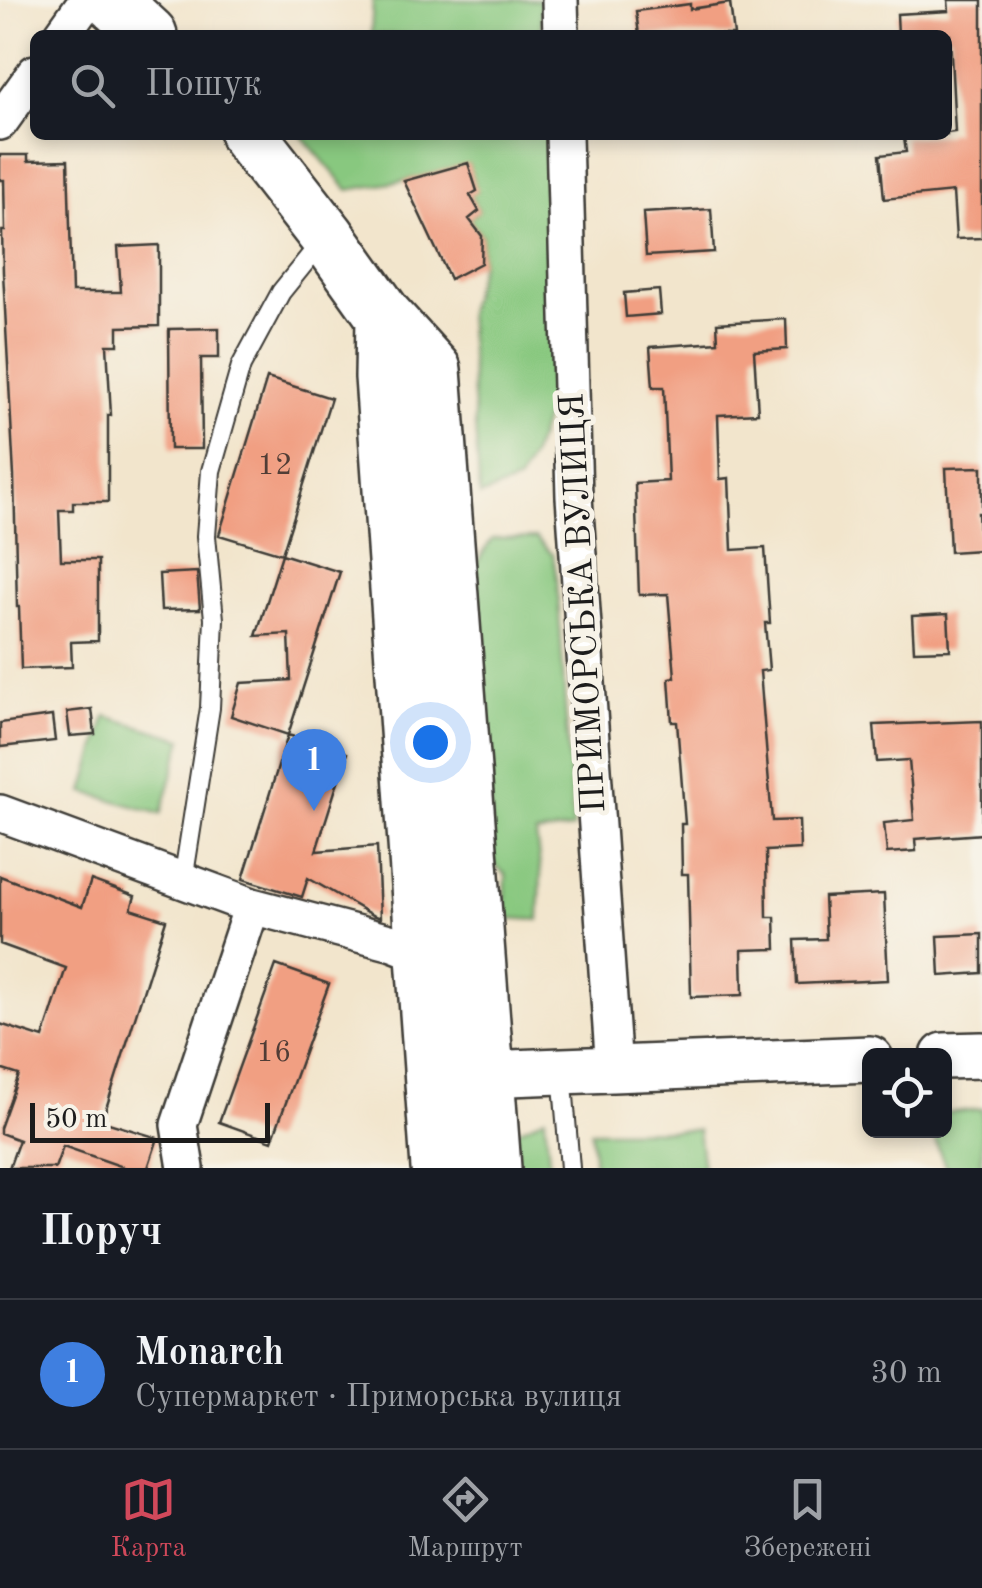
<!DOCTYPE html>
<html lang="uk">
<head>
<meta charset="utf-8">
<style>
  body { margin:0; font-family:"Old Standard TT",serif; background:#20242c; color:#f1f3f6 }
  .controls { position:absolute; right:30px; bottom:30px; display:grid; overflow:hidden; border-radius:15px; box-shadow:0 5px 15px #0003 }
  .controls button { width:90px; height:90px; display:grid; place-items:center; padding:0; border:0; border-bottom:2px solid #363941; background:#171b24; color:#f1f3f6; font:50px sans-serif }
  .scale { position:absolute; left:30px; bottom:25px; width:240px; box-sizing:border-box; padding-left:10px; border:5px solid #1c1c1c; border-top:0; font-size:28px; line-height:35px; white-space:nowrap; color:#1c1c1c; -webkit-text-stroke:8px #f7f3e8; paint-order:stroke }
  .you { position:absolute; left:430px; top:742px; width:35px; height:35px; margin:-25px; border:8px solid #fff; border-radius:50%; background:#1a73e8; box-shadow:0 0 0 15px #1a73e833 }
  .badge { display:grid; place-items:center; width:65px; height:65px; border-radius:50%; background:#d1495b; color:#fff; font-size:32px; font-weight:700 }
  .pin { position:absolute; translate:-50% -82px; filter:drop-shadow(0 2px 5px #0008) }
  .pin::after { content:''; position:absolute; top:52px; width:35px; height:30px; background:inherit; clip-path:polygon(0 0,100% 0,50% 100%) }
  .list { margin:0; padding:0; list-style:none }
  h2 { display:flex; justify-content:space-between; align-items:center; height:130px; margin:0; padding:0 40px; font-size:42px }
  h2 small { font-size:32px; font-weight:400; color:#9ea1a6 }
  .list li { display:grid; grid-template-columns:65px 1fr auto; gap:30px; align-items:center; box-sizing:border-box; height:150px; padding:0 40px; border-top:2px solid #363941 }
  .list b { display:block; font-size:38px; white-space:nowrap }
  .list p { margin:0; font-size:32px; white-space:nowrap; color:#9ea1a6 }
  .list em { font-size:32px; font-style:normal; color:#9ea1a6 }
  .icon { flex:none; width:55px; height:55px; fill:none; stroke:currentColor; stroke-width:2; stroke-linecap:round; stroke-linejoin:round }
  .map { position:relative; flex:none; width:982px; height:1168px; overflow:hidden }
  .search { position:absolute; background:#171b24; box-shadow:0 5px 15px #0003; left:30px; right:30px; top:30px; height:110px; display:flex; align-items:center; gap:25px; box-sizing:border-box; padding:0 35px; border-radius:15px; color:#9ea1a6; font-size:38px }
  .sheet { height:280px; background:#171b24 }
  nav { display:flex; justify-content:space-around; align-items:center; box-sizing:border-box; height:140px; border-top:2px solid #363941; background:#171b24; font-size:28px; color:#9ea1a6 }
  nav a { display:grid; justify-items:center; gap:5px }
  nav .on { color:#d1495b }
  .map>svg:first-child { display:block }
  .green { fill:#88c87f; stroke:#52724e; stroke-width:2.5 }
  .building { fill:#f19f82 }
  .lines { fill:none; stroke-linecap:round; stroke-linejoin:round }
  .service-casing { stroke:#3c3a36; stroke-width:22 }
  .minor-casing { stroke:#3c3a36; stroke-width:40 }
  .tertiary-casing { stroke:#3c3a36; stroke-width:50 }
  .primary-casing { stroke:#3c3a36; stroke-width:60 }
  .service { stroke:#fff; stroke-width:18 }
  .minor { stroke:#fff; stroke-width:35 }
  .tertiary { stroke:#fff; stroke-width:45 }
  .primary { stroke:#fff; stroke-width:55 }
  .labels { text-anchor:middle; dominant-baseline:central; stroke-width:10; stroke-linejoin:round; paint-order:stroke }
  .number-label { font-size:30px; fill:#513d36 }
  .street-label { font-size:35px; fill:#1c1c1c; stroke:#f7f3e8 }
</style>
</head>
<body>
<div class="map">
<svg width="982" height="1168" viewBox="0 0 982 1168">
  <rect width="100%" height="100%" fill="#f7f3e8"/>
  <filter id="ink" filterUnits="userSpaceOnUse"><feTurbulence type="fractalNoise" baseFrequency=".01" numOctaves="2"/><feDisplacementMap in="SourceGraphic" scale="20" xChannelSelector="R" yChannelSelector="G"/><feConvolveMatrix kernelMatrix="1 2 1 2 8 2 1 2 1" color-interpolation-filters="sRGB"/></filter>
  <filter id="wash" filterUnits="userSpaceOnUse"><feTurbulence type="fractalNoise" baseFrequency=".0048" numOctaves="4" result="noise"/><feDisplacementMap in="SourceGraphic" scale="40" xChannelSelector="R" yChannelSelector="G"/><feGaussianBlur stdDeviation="2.25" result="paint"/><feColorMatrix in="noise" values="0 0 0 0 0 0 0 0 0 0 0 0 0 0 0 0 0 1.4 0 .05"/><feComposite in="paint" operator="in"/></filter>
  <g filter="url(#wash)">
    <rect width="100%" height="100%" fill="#f2e5cc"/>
    <path class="green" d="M373,0H540L542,35H371Z
      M301,135H547L557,347L550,400L536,446L519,481L480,496L467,312L481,263L482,236L469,219L479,211L470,195L477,191L468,164L404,181L348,190Z
      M536,538L553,555L557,579L573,829L536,834L541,875L539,920L505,918L506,875L494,864L476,564L492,539Z
      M106,716L183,739L161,814L84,792Z
      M982,1109V1168H946L931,1131L944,1130L945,1113Z
      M545,1117L550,1168H513L510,1134Z
      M698,1130L703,1168H594L591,1131Z"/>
    <g id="blocks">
      <path class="building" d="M948,0H982V238L956,239L953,192L884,199L880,155L906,152L904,138L947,135V133L955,132L950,35H898L897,14L949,11Z
        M730,3L734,35H639L636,11L690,4V9Z
        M0,155H28V161L68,160L72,292H121L118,247L159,245V326L118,327V345H107L111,415H108V502H73V510H59L61,560H98V641L71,642L72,667L21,669L19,607H17L14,476L3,272L2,231H5L4,180H0Z
        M468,163L477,191L470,195L479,211L469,219L482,236L481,263L450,279L404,181Z
        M711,209L714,252L646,256L643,213Z
        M659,290L661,314L626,317L624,293Z
        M786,319L787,349L754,351L758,413L718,415L720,479L729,478L732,550L765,548L770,623H765L769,670L760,671L772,821L799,820L800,849L766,851L767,917H775L776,949L742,950L743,995L691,997L688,874H682L681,824H685L677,722H672L669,678L675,677L668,594L639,595L635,483L668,481L664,387H653L650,347L718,342L717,323Z
        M219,328V358H201L202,449H170L169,329Z
        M267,378L331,398L282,554L219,535Z
        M982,467V513H978L980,550L950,552L946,468Z
        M282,554L340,572L288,735L231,716L241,683L291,680L289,634L256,636Z
        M197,572L200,609L161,610L159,574Z
        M948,614L950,650L914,651L912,616Z
        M92,709L95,734L70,736L67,712Z
        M52,716L55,741L0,747V723Z
        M982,721V834L915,839L916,851L887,853L884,823L914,820L909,760L877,762L874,725Z
        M288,735L347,753L316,851L377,846L380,918L372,915L308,878L302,897L243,879Z
        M0,876L82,907L91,880L135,896L131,909L166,920L102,1121L158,1138L148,1168H126L63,1146L55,1168H9L19,1140L0,1133V1128L19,1075L0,1069V1024L43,1038L66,968L0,944Z
        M884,894L888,980L797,984L795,940L826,939L824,897Z
        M982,934V973L940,976L938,936Z
        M276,965L329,984L272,1141L219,1122Z"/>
    </g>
  </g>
  <g filter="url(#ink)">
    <use href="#blocks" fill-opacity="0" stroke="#3c3a36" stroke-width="2.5"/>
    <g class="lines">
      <defs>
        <path id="service" d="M183,881L210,708L214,619L206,536L211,471L241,366L281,292L323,240
          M562,1072L570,1168"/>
        <path id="minor" d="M560,0L561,35
          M62,35L87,0
          M0,122L35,73
          M564,135L574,497L614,1070
          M0,813L252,906L393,943L424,955
          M186,1168L179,1125L252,906"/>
        <path id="tertiary" d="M944,1056L982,1055
          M486,1074L870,1059"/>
        <path id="primary" d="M111,0L149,35
          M248,135L327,236L384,316L433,370L493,1168
          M384,316L383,377L439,1168"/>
      </defs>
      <use href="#service" class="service-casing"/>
      <use href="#minor" class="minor-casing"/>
      <use href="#tertiary" class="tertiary-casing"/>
      <use href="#primary" class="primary-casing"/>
      <use href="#service" class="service"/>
      <use href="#minor" class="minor"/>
      <use href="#tertiary" class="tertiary"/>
      <use href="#primary" class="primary"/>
    </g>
  </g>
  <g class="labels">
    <g class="number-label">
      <text x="275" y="466">12</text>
      <text x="274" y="1053">16</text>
    </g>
    <g class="street-label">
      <text transform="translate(584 603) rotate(-93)">ПРИМОРСЬКА ВУЛИЦЯ</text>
    </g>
  </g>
</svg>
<div class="controls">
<button><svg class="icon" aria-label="locate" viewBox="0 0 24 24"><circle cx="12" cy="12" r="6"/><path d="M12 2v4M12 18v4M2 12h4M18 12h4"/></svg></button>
</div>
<div class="scale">50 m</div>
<div class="you"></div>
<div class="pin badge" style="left:314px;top:811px;background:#3f7fe0">1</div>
<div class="search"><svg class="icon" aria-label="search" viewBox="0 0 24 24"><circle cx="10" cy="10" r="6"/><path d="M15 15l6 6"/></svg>Пошук</div>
</div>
<section class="sheet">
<h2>Поруч<small></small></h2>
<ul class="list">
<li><span class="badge" style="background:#3f7fe0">1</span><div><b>Monarch</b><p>Супермаркет · Приморська вулиця</p></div><em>30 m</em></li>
</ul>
</section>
<nav>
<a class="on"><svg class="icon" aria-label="map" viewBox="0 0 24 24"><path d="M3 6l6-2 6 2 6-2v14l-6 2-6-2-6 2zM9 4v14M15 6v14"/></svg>Карта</a>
<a><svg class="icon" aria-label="directions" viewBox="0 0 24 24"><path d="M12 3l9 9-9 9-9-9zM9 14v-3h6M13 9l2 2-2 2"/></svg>Маршрут</a>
<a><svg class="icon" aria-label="saved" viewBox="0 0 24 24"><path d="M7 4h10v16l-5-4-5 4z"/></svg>Збережені</a>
</nav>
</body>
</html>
